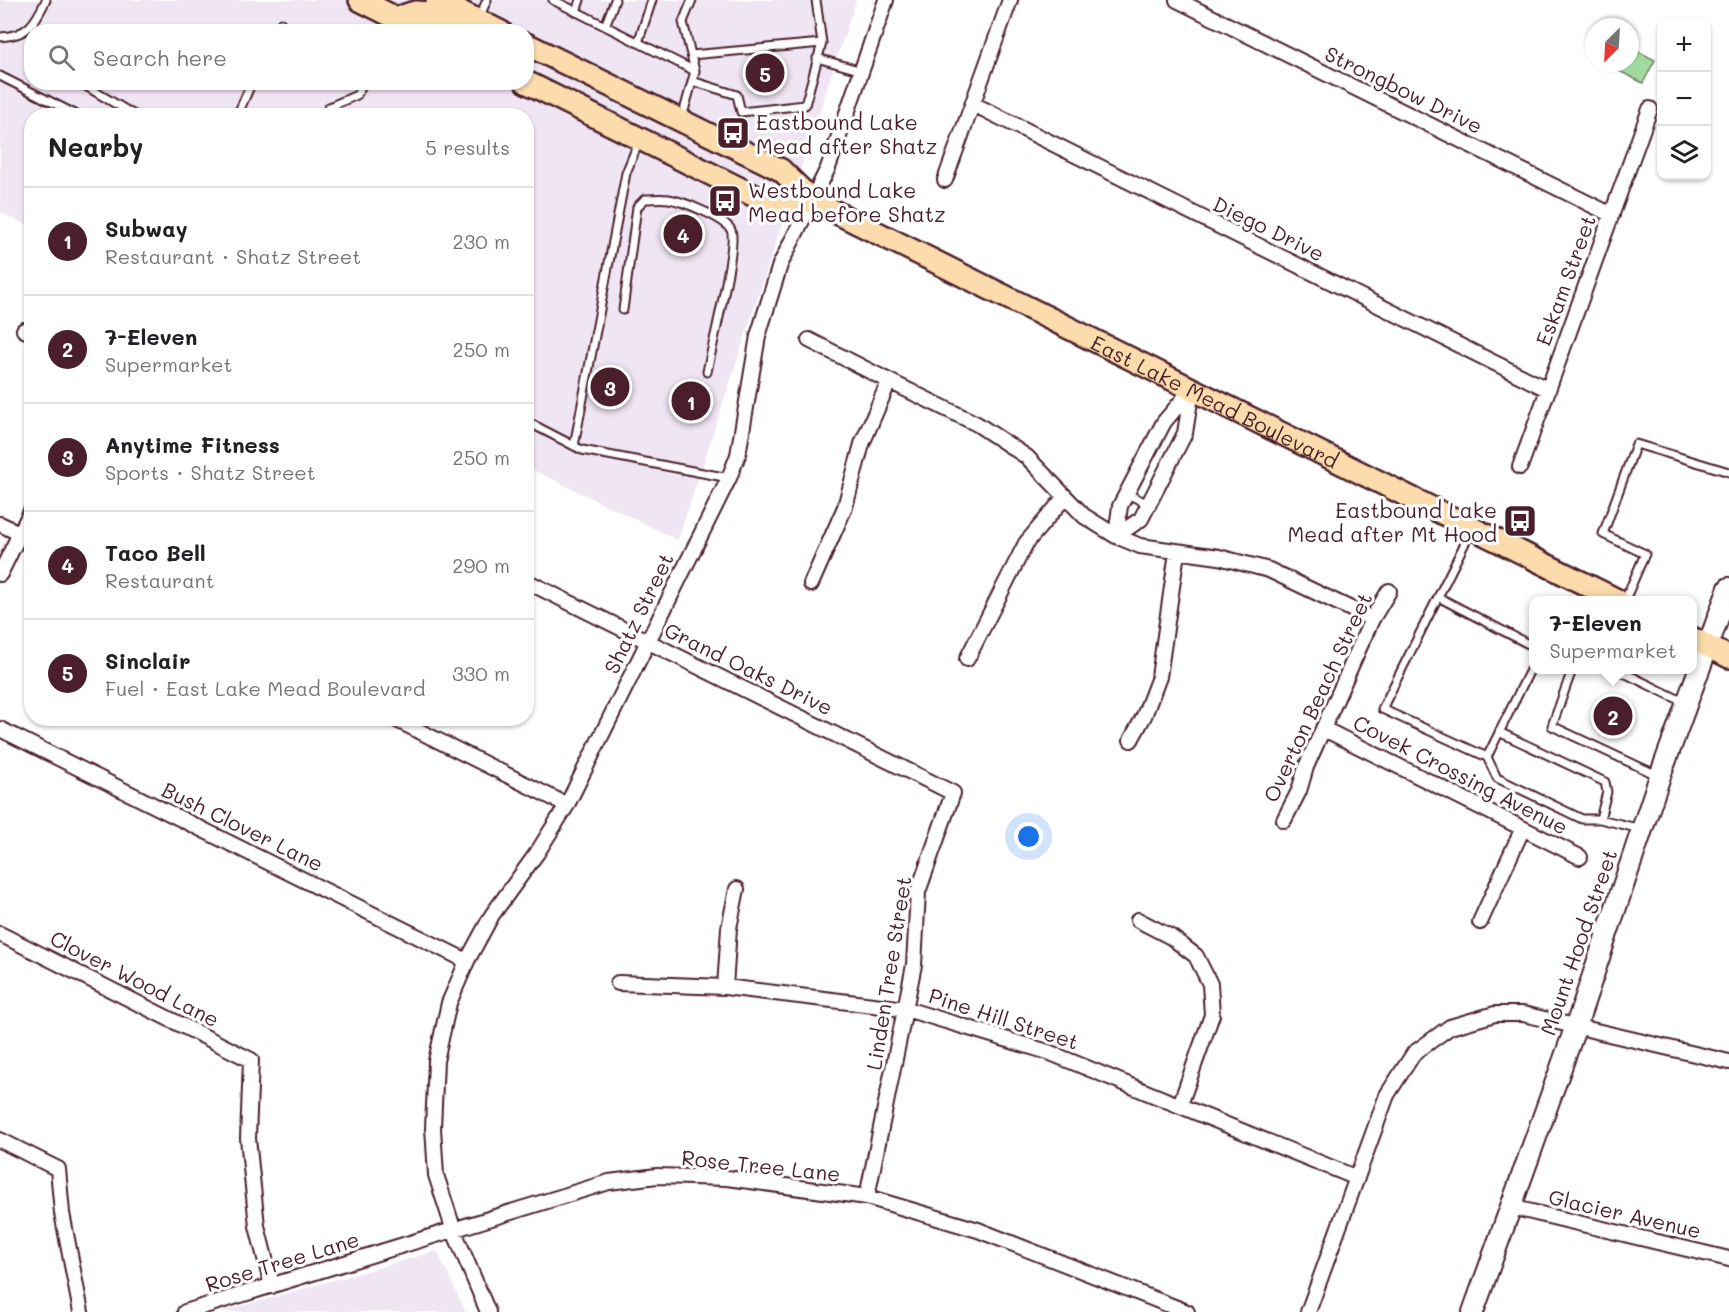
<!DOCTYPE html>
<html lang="en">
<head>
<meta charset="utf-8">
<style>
  body { margin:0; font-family:Mali,sans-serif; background:#f6f6f6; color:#202124 }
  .controls { position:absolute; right:18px; top:18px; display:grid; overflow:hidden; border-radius:12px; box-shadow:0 2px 4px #0004 }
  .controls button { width:54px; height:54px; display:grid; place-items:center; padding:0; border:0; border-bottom:2px solid #e0e0e0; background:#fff; color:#202124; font:30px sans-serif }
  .compass { position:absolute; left:1585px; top:18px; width:54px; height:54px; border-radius:50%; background:#fff; box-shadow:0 2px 4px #0004; rotate:204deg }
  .you { position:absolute; left:1029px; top:837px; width:21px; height:21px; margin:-15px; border:4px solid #fff; border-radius:50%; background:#1a73e8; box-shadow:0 0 0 9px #1a73e833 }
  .badge { display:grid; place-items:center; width:39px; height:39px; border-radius:50%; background:#4a1f2b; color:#fff; font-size:20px; font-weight:700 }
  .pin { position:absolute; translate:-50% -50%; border:3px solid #fff; box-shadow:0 2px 6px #0006 }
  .popup { position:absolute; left:1529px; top:596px; width:168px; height:78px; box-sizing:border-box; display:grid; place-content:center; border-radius:12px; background:#fff; filter:drop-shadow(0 2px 4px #0005); font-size:20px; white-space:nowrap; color:#757577 }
  .popup b { font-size:22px; color:#202124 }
  .popup::after { content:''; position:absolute; left:50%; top:100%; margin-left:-12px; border:12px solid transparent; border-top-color:#fff }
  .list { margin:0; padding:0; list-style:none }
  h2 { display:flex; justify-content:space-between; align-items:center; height:78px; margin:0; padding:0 24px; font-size:26px }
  h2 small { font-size:20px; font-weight:400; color:#757577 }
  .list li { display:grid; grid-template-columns:39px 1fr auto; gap:18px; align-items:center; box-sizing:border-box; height:108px; padding:0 24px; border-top:2px solid #e0e0e0 }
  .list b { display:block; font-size:22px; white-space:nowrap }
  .list p { margin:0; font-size:20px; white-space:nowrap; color:#757577 }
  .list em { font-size:20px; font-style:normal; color:#757577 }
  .icon { flex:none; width:33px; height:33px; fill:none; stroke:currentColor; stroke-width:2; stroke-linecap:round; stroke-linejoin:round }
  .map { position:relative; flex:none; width:1729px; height:1312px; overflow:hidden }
  .search { position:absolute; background:#fff; box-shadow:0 2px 4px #0004; left:24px; top:24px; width:510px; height:66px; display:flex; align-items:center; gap:15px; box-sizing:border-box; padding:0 21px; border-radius:24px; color:#757577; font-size:22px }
  .panel { position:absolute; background:#fff; box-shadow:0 2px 4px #0004; left:24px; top:108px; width:510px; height:618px; border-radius:24px }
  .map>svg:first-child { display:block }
  .built { fill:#f0e6f3; fill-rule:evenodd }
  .garden { fill:#a0da9f; stroke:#757c65; stroke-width:1.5 }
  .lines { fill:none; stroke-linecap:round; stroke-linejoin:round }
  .lane-casing { stroke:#4a1f2b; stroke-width:11 }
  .street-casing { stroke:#4a1f2b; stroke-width:18 }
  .secondary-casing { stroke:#4a1f2b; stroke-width:24 }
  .primary-casing { stroke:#4a1f2b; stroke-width:26 }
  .lane { stroke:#fff; stroke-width:7 }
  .street { stroke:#fff; stroke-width:14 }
  .secondary { stroke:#fff; stroke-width:20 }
  .primary { stroke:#fcdcac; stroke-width:21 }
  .labels { text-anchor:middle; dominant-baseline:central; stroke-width:6; stroke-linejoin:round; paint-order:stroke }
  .street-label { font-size:21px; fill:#4a1f2b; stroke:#fff }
  .poi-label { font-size:21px; fill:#4a1f2b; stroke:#fff; text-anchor:start }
</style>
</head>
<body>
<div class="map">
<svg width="1729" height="1312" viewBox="0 0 1729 1312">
  <rect width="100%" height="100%" fill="#fff"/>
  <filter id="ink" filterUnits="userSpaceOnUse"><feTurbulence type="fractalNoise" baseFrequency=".0167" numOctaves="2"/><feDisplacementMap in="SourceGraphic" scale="12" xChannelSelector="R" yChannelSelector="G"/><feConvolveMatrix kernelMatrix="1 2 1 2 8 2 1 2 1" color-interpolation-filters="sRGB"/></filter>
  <g filter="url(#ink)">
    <path class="built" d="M0,0H856L678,540L527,467L526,116H32L31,227L0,212ZM32,32H526V82H32Z
      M437,1251L466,1312H220Z"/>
    <path class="garden" d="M1630,47L1655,60L1643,83L1603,63H1630Z"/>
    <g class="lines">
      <defs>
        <path id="lane" d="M553,0L695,71L682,118
          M692,0L683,22L695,71
          M576,12L580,0
          M479,18L487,0
          M605,26L615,0
          M277,32L281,23
          M0,37C28,36 35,23 46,0
          M638,43L652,0
          M691,55L822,43L816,0
          M817,58L862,71
          M0,76L79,116
          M692,81L737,95L741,112L805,105L822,43
          M79,82L136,116
          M237,116L252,82
          M324,116L329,107L357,95L364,82
          M623,310L637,207L645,199C653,199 661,198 669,199C682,201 725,218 731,230C738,244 711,350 707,372
          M526,421L582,450L729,478
          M574,446L626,173L639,141
          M1127,494L1149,504
          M1471,531L1382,709L1487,757L1534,662
          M1438,597L1534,647
          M1625,600L1645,554L1603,534L1636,444L1729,472
          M1572,670L1552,726L1657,775
          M1618,670L1686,703
          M1499,732L1605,782L1607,792L1600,819
          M1487,757L1497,778L1582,819H1600L1641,829"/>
        <path id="street" d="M1177,0L1612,215
          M973,104L1547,389
          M945,180L1010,0
          M24,330L32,333
          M809,340L889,381L977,424L1027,457L1084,516L1116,536L1140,546L1219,557L1269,570L1372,619
          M1520,467L1650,109
          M0,524L32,539
          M1116,536L1141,519L1185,433L1192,389
          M1116,536L1120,506L1164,422L1192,389
          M0,574L32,509
          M526,581L953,793L918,892L914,965L867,1197
          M811,584L845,507L862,444L889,381
          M967,659L1026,543L1065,497
          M393,718L567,805
          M0,729L467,961
          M1324,729L1580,857
          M1131,740L1144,716L1159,677L1177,552
          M1284,820L1299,791L1306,767L1372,619L1389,591
          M1138,920L1171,937L1196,956L1210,984L1212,1015L1180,1105
          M1480,922L1522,830
          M0,934L251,1060L248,1138L257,1226L272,1286
          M618,983L725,987L906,1009L1048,1052L1357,1178
          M725,987L729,928L737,889
          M0,1140L58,1169L62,1213L81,1312
          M1511,1207L1729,1259
          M185,1312L609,1182L657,1176L727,1178L867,1197L978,1230L1187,1312
          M488,1312L454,1231L436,1175L433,1128L436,1061L449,1003L467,961L492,915L537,853L567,805L729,478L738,455L758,336L780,265L828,168L886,0
          M1308,1312L1387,1095L1414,1053L1450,1027L1495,1014H1523L1729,1062"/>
        <path id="secondary" d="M1473,1312L1576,1026L1660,776L1729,588"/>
        <g id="primary">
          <path d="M360,0L424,32"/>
          <path d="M437,0L501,32"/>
          <path d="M397,18C403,16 410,13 416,12C441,10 455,38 478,20"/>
          <path id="s1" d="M526,44L781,170L813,201L1617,600"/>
          <path d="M526,82L767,202L813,201"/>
          <path d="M1692,638L1729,657"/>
        </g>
      </defs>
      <use href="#lane" class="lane-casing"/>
      <use href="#street" class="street-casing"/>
      <use href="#secondary" class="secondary-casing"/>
      <use href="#primary" class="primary-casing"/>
      <use href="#lane" class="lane"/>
      <use href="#street" class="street"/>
      <use href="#secondary" class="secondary"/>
      <use href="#primary" class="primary"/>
    </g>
  </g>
  <defs>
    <symbol id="bus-square" viewBox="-11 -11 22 22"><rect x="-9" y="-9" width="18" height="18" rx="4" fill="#4a1f2b" stroke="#fff"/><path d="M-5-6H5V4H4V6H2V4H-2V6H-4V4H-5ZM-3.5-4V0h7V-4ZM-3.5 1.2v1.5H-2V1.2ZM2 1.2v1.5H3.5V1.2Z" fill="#fff"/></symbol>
  </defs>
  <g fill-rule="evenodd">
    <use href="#bus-square" x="714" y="114" width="38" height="38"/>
    <use href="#bus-square" x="706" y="182" width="38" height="38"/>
    <use href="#bus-square" x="1501" y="502" width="38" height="38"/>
  </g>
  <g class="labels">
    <g class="street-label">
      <text transform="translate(1404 89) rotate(26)">Strongbow Drive</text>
      <text transform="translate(1269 228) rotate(26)">Diego Drive</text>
      <text transform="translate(1565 280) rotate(-70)">Eskam Street</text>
      <text stroke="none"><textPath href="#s1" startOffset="778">East Lake Mead Boulevard</textPath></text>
      <text transform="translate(638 613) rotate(-64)">Shatz Street</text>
      <text transform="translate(749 668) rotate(26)">Grand Oaks Drive</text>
      <text transform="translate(1317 697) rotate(-65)">Overton Beach Street</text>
      <text transform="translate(1461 774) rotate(27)">Covek Crossing Avenue</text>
      <text transform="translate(243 826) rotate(26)">Bush Clover Lane</text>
      <text transform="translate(1578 942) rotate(-71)">Mount Hood Street</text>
      <text transform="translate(888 973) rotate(-81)">Linden Tree Street</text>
      <text transform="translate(135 978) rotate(27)">Clover Wood Lane</text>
      <text transform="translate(1004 1018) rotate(18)">Pine Hill Street</text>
      <text transform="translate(761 1165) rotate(6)">Rose Tree Lane</text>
      <text transform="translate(1625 1213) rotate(13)">Glacier Avenue</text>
      <text transform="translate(282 1261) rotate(-17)">Rose Tree Lane</text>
    </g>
    <g class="poi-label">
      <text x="756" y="121">Eastbound Lake<tspan x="756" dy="24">Mead after Shatz</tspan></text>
      <text x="748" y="189">Westbound Lake<tspan x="748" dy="24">Mead before Shatz</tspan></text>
      <text x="1497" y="509" text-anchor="end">Eastbound Lake<tspan x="1497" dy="24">Mead after Mt Hood</tspan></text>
    </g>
  </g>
</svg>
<div class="controls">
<button>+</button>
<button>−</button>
<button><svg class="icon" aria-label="layers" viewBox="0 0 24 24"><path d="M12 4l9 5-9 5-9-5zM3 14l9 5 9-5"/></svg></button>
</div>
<svg class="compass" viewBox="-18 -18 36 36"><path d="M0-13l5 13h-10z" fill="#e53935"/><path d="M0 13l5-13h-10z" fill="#757577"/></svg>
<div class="you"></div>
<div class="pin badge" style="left:691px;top:401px">1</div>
<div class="pin badge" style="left:1613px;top:716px">2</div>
<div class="popup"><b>7-Eleven</b>Supermarket</div>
<div class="pin badge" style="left:610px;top:387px">3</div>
<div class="pin badge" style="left:683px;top:234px">4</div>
<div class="pin badge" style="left:765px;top:73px">5</div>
<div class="search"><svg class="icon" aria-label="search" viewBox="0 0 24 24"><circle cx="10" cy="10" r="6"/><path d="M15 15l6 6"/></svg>Search here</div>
<section class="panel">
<h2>Nearby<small>5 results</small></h2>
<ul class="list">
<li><span class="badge">1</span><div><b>Subway</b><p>Restaurant · Shatz Street</p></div><em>230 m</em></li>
<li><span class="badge">2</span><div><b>7-Eleven</b><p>Supermarket</p></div><em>250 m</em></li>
<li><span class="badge">3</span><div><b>Anytime Fitness</b><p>Sports · Shatz Street</p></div><em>250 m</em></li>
<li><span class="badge">4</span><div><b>Taco Bell</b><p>Restaurant</p></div><em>290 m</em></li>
<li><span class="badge">5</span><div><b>Sinclair</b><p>Fuel · East Lake Mead Boulevard</p></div><em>330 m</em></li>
</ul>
</section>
</div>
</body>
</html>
